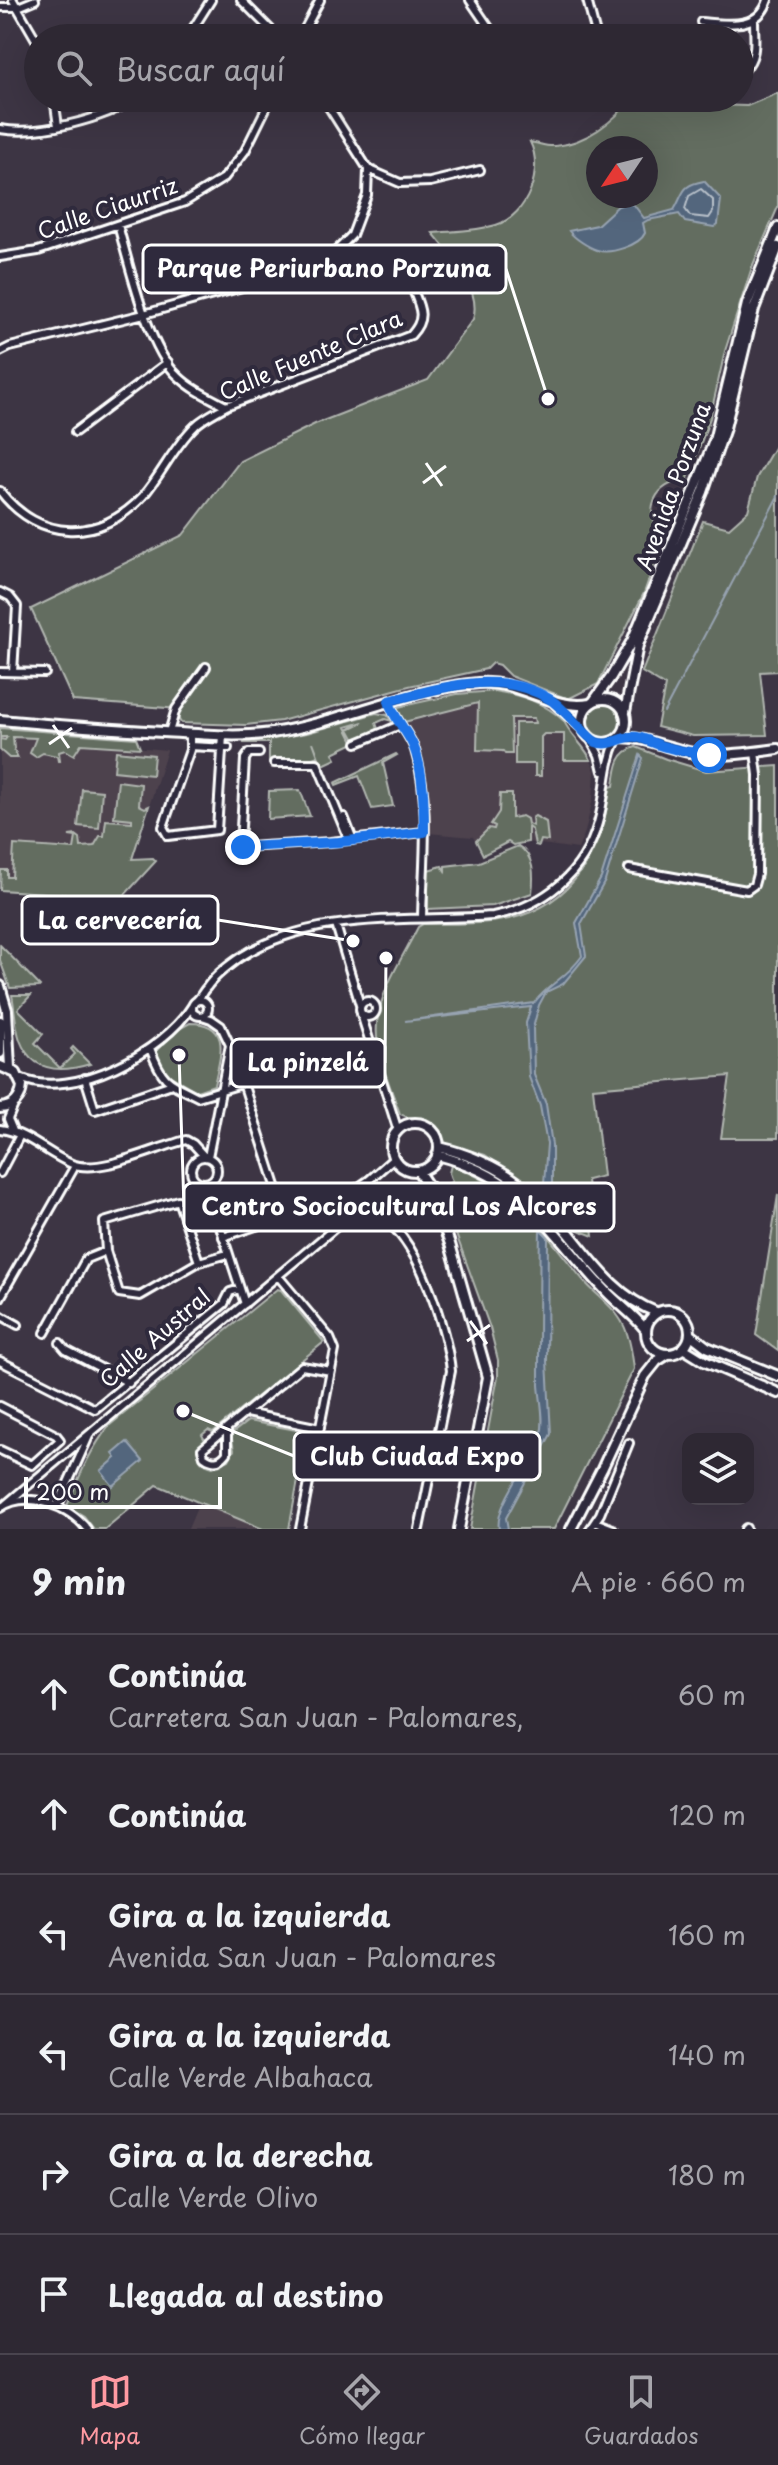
<!DOCTYPE html>
<html lang="es">
<head>
<meta charset="utf-8">
<style>
  body { margin:0; font-family:"Playpen Sans",sans-serif; background:#3a343f; color:#f1f3f6 }
  .controls { position:absolute; right:24px; bottom:24px; display:grid; overflow:hidden; border-radius:16px; box-shadow:0 8px 32px #0002 }
  .controls button { width:72px; height:72px; display:grid; place-items:center; padding:0; border:0; border-bottom:2px solid #49444e; background:#2e2833; color:#f1f3f6; font:40px sans-serif }
  .compass { position:absolute; left:586px; top:136px; width:72px; height:72px; border-radius:50%; background:#2e2833; box-shadow:0 8px 32px #0002; rotate:235deg }
  .scale { position:absolute; left:24px; bottom:20px; width:198px; box-sizing:border-box; padding-left:8px; border:4px solid #fff; border-top:0; font-size:22px; line-height:28px; white-space:nowrap; color:#fff; -webkit-text-stroke:6px #2f2a3d; paint-order:stroke }
  .stop { position:absolute; width:24px; height:24px; margin:-18px; border:6px solid #1a73e8; border-radius:50%; background:#fff }
  .stop.end { background:#1a73e8; border-color:#fff; box-shadow:0 2px 8px #0008 }
  .list { margin:0; padding:0; list-style:none }
  h2 { display:flex; justify-content:space-between; align-items:center; height:104px; margin:0; padding:0 32px; font-size:34px }
  h2 small { font-size:26px; font-weight:400; color:#a7a6ac }
  .list li { display:grid; grid-template-columns:52px 1fr auto; gap:24px; align-items:center; box-sizing:border-box; height:120px; padding:0 32px; border-top:2px solid #49444e }
  .list b { display:block; font-size:30px; white-space:nowrap }
  .list p { margin:0; font-size:26px; white-space:nowrap; color:#a7a6ac }
  .list em { font-size:26px; font-style:normal; color:#a7a6ac }
  .icon { flex:none; width:44px; height:44px; fill:none; stroke:currentColor; stroke-width:2; stroke-linecap:round; stroke-linejoin:round }
  .map { position:relative; flex:none; width:778px; height:1529px; overflow:hidden }
  .search { position:absolute; background:#2e2833; box-shadow:0 8px 32px #0002; left:24px; right:24px; top:24px; height:88px; display:flex; align-items:center; gap:20px; box-sizing:border-box; padding:0 28px; border-radius:44px; color:#a7a6ac; font-size:30px }
  .sheet { height:824px; background:#2e2833 }
  nav { display:flex; justify-content:space-around; align-items:center; box-sizing:border-box; height:112px; border-top:2px solid #49444e; background:#2e2833; font-size:22px; color:#a7a6ac }
  nav a { display:grid; justify-items:center; gap:4px }
  nav .on { color:#ff9aa2 }
  .map>svg:first-child { display:block }
  .built { fill:#4e424d }
  .green { fill:#636d61; stroke:#b1b6b0; stroke-width:2; fill-rule:evenodd }
  .water { fill:#52667d; stroke:#97a3b1; stroke-width:2 }
  .lines { fill:none; stroke-linecap:round; stroke-linejoin:round }
  .shore { stroke:#bac2cb; stroke-width:2 }
  .stream { stroke:#97a3b1; stroke-width:2 }
  .minor-casing { stroke:#fff; stroke-width:12 }
  .tertiary-casing { stroke:#fff; stroke-width:14 }
  .minor { stroke:#2f2a3d; stroke-width:6 }
  .tertiary { stroke:#2f2a3d; stroke-width:8 }
  .route { stroke:#1a73e8; stroke-width:10 }
  .ticks { fill:none; stroke:#fff; stroke-width:3 }
  .labels { text-anchor:middle; dominant-baseline:central; stroke-width:8; stroke-linejoin:round; paint-order:stroke }
  .street-label { font-size:22px; fill:#fff; stroke:#2f2a3d }
  .leader { fill:none; stroke:#fff; stroke-width:3 }
  .callout-dot { fill:#fff; stroke:#2f2a3d; stroke-width:3 }
  .callout { fill:#2f2a3d; stroke:#fff; stroke-width:3 }
  .callout-label { font-size:24px; text-anchor:middle; font-weight:bold; fill:#fff }
</style>
</head>
<body>
<div class="map">
<svg width="778" height="1529" viewBox="0 0 778 1529">
  <rect width="100%" height="100%" fill="#3d3544"/>
  <filter id="ink" filterUnits="userSpaceOnUse"><feTurbulence type="fractalNoise" baseFrequency=".0125" numOctaves="2"/><feDisplacementMap in="SourceGraphic" scale="16" xChannelSelector="R" yChannelSelector="G"/><feConvolveMatrix kernelMatrix="1 2 1 2 8 2 1 2 1" color-interpolation-filters="sRGB"/></filter>
  <g filter="url(#ink)">
    <path class="built" d="M511,697L553,717L571,730L588,753L595,771L593,798L585,832L578,849L512,840L483,855L473,837L428,833L427,799L422,766L417,746L404,722L427,718L476,703Z
      M12,736L167,750L120,897L0,890V737Z
      M199,1503L263,1529H188Z"/>
    <path class="green" d="M778,93V207L752,267L725,351L710,418L687,481C655,480 640,514 664,536L644,593L598,684L568,699L510,676L499,665L492,663L486,669L409,686L281,721L246,725L181,723L178,718L180,709L73,701L31,609L183,535L240,461L315,424L428,380L473,319C482,289 451,255 433,233C454,231 476,231 496,225C528,215 544,170 530,142C538,143 547,147 555,146C584,144 616,121 631,98H638V103L747,106ZM598,148H646V196H598Z
      M778,441V671L760,672L767,735L693,736L657,727L665,686L642,672L703,521L729,528L748,511L757,477Z
      M494,691C521,695 544,702 564,721C569,734 585,746 591,760H564V734H544L541,737V776H535V764H515V723H535L534,718H511L512,754H505L503,751L477,750L478,703L404,722L398,711V707L457,694Z
      M587 721a17 17 0 1 1 34 0a17 17 0 1 1-34 0Z
      M376,713L387,715L392,721L385,719L376,723L378,729L355,740L349,729L363,722L346,727L354,743L333,753L336,759L323,765L331,783L329,784L313,742L318,756L307,760L269,761V743H243L307,733Z
      M0,728L136,738L140,748L81,744L74,755L65,750L59,752L60,761H58L57,756L43,753L36,757L30,753L36,738L13,737L14,749L18,758H9L0,750V739L5,740L7,737H0Z
      M636,747L666,759L706,771L778,766V1138H721L730,1076L593,1088L603,1176L587,1180L593,1236L566,1225L552,1205L533,1188L485,1155L445,1143C438,1133 434,1120 420,1118C411,1117 409,1119 400,1114C391,1087 374,1053 377,1024C380,990 403,957 418,927L423,924C451,923 481,925 509,919C575,904 603,849 610,787L614,786C616,768 617,752 636,747Z
      M116,751L154,755L152,775L114,771Z
      M396,754L397,755L383,763L393,806L372,809L359,776L336,785L335,783Z
      M118,781L141,784L139,805L145,808L149,806L132,859L153,858L156,861L122,898L0,890L1,870H7V877H12L14,845L74,849L76,837L69,836L76,835L80,838L81,847L94,846L100,836H104L106,820L132,822V819L114,817Z
      M82,789L102,791L99,828L78,826Z
      M300,790L310,816L268,819L269,791Z
      M500,794H512V818L522,816L527,819L528,824L533,826L532,818L535,816L546,822L548,841L541,840L539,846L535,845L532,830L528,827V842L513,845L508,842L483,855L476,841L489,828L494,829L495,826L491,824L499,812Z
      M518,846C535,855 534,877 532,893L493,906L428,909V870L442,866L445,871V866L479,862Z
      M0,945L40,986L39,987L10,988L0,960Z
      M12,995H31L18,1009L43,1034L35,1043L60,1068L75,1054L71,1049L73,1047L90,1064C61,1073 32,1073 20,1040C15,1026 15,1009 12,995Z
      M190,1023C233,1023 220,1057 214,1085L197,1091L162,1071L155,1052L179,1029Z
      M451,1165C520,1191 539,1227 584,1281C594,1293 609,1303 618,1316C629,1330 632,1352 634,1369L554,1529H470L498,1376V1360L490,1328L439,1187L452,1182L449,1173Z
      M778,1195V1351L756,1335Z
      M277,1289L281,1290L324,1342L213,1432L208,1430L202,1435L206,1442L198,1449C198,1460 202,1464 213,1467L229,1460L234,1450L231,1434L248,1421L307,1432L289,1529H263L157,1485L105,1529H94L84,1516L67,1506C79,1477 90,1449 110,1425Z"/>
    <path class="water" d="M704,181L721,199L718,224L714,227L685,222L679,214L648,220L643,223L645,233C640,245 610,255 597,250C588,247 574,238 569,231L597,225L618,206L627,203L634,205L644,218L674,210C684,194 680,185 704,181Z
      M640,755L643,758L605,881L581,924L586,956L563,984L546,992L539,1005L533,1028L534,1075L546,1104L552,1145V1205L543,1197L547,1144L540,1106L529,1077L526,1023L531,1007L405,1021L534,1003C549,983 567,978 582,956L576,923L601,878Z
      M540,1229L548,1237L547,1361L551,1434L506,1518L508,1529H499C494,1504 533,1461 541,1434C545,1419 540,1400 539,1385C539,1333 539,1281 540,1229Z
      M127,1442L143,1461L113,1486L101,1471L116,1458L113,1454Z"/>
    <g class="lines">
      <path class="shore" d="M701,189L713,200V212L709,218L690,216L685,209L689,196Z"/>
      <path class="stream" d="M664,712L778,496"/>
      <defs>
        <path id="minor" d="M13,0L38,43
          M241,0L279,38
          M470,0L496,38
          M587,0L597,38
          M0,7H18L35,0
          M701,22C727,24 759,30 768,0
          M277,33L303,32V35
          M187,38L211,0
          M300,38L320,0
          M740,70H744C758,56 754,40 754,21
          M54,98L58,126
          M0,129C39,136 103,119 137,98
          M368,169L400,183L430,182L480,170
          M118,225C129,264 148,349 178,376C191,389 209,397 226,406
          M0,257L38,251L185,202L224,178L245,151L271,98
          M322,265L352,235L367,195L368,169L323,98
          M0,352L10,347L144,314L322,265L379,275L413,290C421,309 426,319 411,335L226,406C216,412 203,418 195,426C174,446 162,474 143,496C100,543 39,542 0,491
          M75,432L168,362
          M0,592L10,597L17,606L13,672
          M0,672L45,673
          M389,701C394,720 409,732 415,750C431,804 423,863 422,918
          M169,732L176,709L206,667
          M190,734V750L163,827L168,836L217,830L223,735
          M591,740L599,755L603,771
          M357,743L400,725
          M190,746L228,748
          M259,753H249L245,759L240,844L243,847L330,842L424,832
          M274,763H317L349,840
          M344,817L353,840
          M629,869L747,890L754,885L757,874L758,775L755,752
          M336,925L360,1005
          M192 1008a8 8 0 1 1 16 0a8 8 0 1 1-16 0Z
          M360 1009a8 8 0 1 1 16 0a8 8 0 1 1-16 0Z
          M196,1001C201,997 202,992 207,987C215,975 228,966 239,958C313,910 409,922 493,916C544,906 584,874 598,823C607,793 603,770 617,739
          M361,1014L398,1131
          M202,1016L211,1019L221,1026L230,1045L208,1157
          M150,1048C162,1081 167,1082 198,1097L371,1045
          M20,1078C73,1101 164,1051 192,1006
          M85,1078L95,1110L172,1084
          M243,1083L286,1217
          M0,1129C27,1132 47,1154 72,1164C100,1175 157,1147 186,1140L193,1144L204,1156
          M13,1131L8,1119L14,1105
          M191 1170a13 13 0 1 1 26 0a13 13 0 1 1-26 0Z
          M0,1173L20,1135
          M206,1183L245,1304
          M223,1237L346,1196L369,1180L394,1158
          M199,1262L178,1200L104,1222L106,1251L119,1293L140,1296L199,1262L228,1254
          M278,1276L330,1338L335,1350L300,1529
          M0,1298L75,1166
          M0,1315L18,1325
          M45,1333L86,1259L106,1251
          M60,1343L66,1350L129,1383
          M0,1361L95,1409L224,1304L230,1292L240,1289
          M0,1406L56,1435L60,1440L32,1465L0,1450
          M246,1413L320,1428
          M227,1429V1453C220,1462 213,1463 204,1456L202,1449L302,1366L331,1371
          M6,1504L336,1227C348,1221 364,1212 378,1217C417,1231 448,1334 451,1371L419,1529
          M58,1505L89,1436
          M0,1508C27,1489 69,1506 87,1529
          M595,1522L613,1529
          M590,1529L600,1514L629,1443
          M745,1529L746,1528"/>
        <path id="tertiary" d="M582 721a22 22 0 1 1 44 0a22 22 0 1 1-44 0Z
          M593,702L611,677L632,641L695,489L714,441L747,304L778,228
          M555,703L583,728
          M625,712L638,645L703,492L725,428L754,309L778,247
          M0,720C54,725 109,729 163,732C200,734 236,738 272,733C342,722 407,689 478,683C518,679 552,711 590,704
          M620,737C650,737 677,753 708,755C730,756 755,752 778,749
          M0,986L7,1010L10,1068
          M0,1021V1053
          M0,1066L16,1073L22,1086C21,1099 14,1107 0,1108
          M391 1147a24 24 0 1 1 48 0a24 24 0 1 1-48 0Z
          M439,1147C481,1157 520,1178 550,1211C584,1247 608,1294 656,1312
          M437,1155C526,1178 548,1230 606,1291C618,1304 633,1314 645,1329
          M418,1171L430,1189L450,1244L488,1377L459,1529
          M646 1332a22 22 0 1 1 44 0a22 22 0 1 1-44 0Z
          M690,1334L707,1347L778,1376
          M683,1348L704,1361L778,1393
          M571,1529L602,1469L645,1376L657,1361L668,1354"/>
      </defs>
      <use href="#minor" class="minor-casing"/>
      <use href="#tertiary" class="tertiary-casing"/>
      <use href="#minor" class="minor"/>
      <use href="#tertiary" class="tertiary"/>
    </g>
  </g>
  <g class="lines" filter="url(#ink)">
    <path class="route" d="M243,847L339,842L424,832C424,805 424,771 413,745C406,729 393,718 389,701C441,688 502,668 551,700C565,709 587,738 596,742C610,748 622,735 637,737C647,739 657,745 666,747C680,751 695,753 709,755"/>
  </g>
  <path class="ticks" d="M426,463L442,486M423,483L446,466M53,725L69,748M49,744L72,728M470,1321L487,1344M467,1341L490,1325"/>
  <g class="labels">
    <g class="street-label">
      <text transform="translate(107 207) rotate(-19)">Calle Ciaurriz</text>
      <text transform="translate(310 354) rotate(-23)">Calle Fuente Clara</text>
      <text transform="translate(672 486) rotate(-70)">Avenida Porzuna</text>
      <text transform="translate(154 1337) rotate(-41)">Calle Austral</text>
    </g>
  </g>
  <path class="leader" d="M548 399L506 269M353 941L218 920M386 958L385 1063M179 1055L184 1207M183 1411L294 1456"/>
  <g class="callout-dot">
    <circle cx="548" cy="399" r="8"/>
    <circle cx="353" cy="941" r="8"/>
    <circle cx="386" cy="958" r="8"/>
    <circle cx="179" cy="1055" r="8"/>
    <circle cx="183" cy="1411" r="8"/>
  </g>
  <g class="callout">
    <rect x="143" y="245" width="363" height="48" rx="8"/>
    <rect x="22" y="896" width="196" height="48" rx="8"/>
    <rect x="231" y="1039" width="154" height="48" rx="8"/>
    <rect x="184" y="1183" width="430" height="48" rx="8"/>
    <rect x="294" y="1432" width="246" height="48" rx="8"/>
  </g>
  <g class="callout-label">
    <text x="324" y="277">Parque Periurbano Porzuna</text>
    <text x="120" y="929">La cervecería</text>
    <text x="308" y="1071">La pinzelá</text>
    <text x="399" y="1215">Centro Sociocultural Los Alcores</text>
    <text x="417" y="1465">Club Ciudad Expo</text>
  </g>
</svg>
<div class="controls">
<button><svg class="icon" aria-label="layers" viewBox="0 0 24 24"><path d="M12 4l9 5-9 5-9-5zM3 14l9 5 9-5"/></svg></button>
</div>
<svg class="compass" viewBox="-18 -18 36 36"><path d="M0-13l5 13h-10z" fill="#e53935"/><path d="M0 13l5-13h-10z" fill="#a7a6ac"/></svg>
<div class="scale">200 m</div>
<div class="stop" style="left:709px;top:755px"></div>
<div class="stop end" style="left:243px;top:847px"></div>
<div class="search"><svg class="icon" aria-label="search" viewBox="0 0 24 24"><circle cx="10" cy="10" r="6"/><path d="M15 15l6 6"/></svg>Buscar aquí</div>
</div>
<section class="sheet">
<h2>9 min<small>A pie · 660 m</small></h2>
<ul class="list">
<li><svg class="icon" aria-label="ahead" viewBox="0 0 24 24"><path d="M12 20V5M6 11l6-6 6 6"/></svg><div><b>Continúa</b><p>Carretera San Juan - Palomares,</p></div><em>60 m</em></li>
<li><svg class="icon" aria-label="ahead" viewBox="0 0 24 24"><path d="M12 20V5M6 11l6-6 6 6"/></svg><div><b>Continúa</b></div><em>120 m</em></li>
<li><svg class="icon" aria-label="left" viewBox="0 0 24 24"><path d="M17 20v-9H6M10 6l-5 5 5 5"/></svg><div><b>Gira a la izquierda</b><p>Avenida San Juan - Palomares</p></div><em>160 m</em></li>
<li><svg class="icon" aria-label="left" viewBox="0 0 24 24"><path d="M17 20v-9H6M10 6l-5 5 5 5"/></svg><div><b>Gira a la izquierda</b><p>Calle Verde Albahaca</p></div><em>140 m</em></li>
<li><svg class="icon" aria-label="right" viewBox="0 0 24 24"><path d="M7 20v-9h11M14 6l5 5-5 5"/></svg><div><b>Gira a la derecha</b><p>Calle Verde Olivo</p></div><em>180 m</em></li>
<li><svg class="icon" aria-label="arrive" viewBox="0 0 24 24"><path d="M6 21V4h12l-3 4 3 4H6"/></svg><div><b>Llegada al destino</b></div></li>
</ul>
</section>
<nav>
<a class="on"><svg class="icon" aria-label="map" viewBox="0 0 24 24"><path d="M3 6l6-2 6 2 6-2v14l-6 2-6-2-6 2zM9 4v14M15 6v14"/></svg>Mapa</a>
<a><svg class="icon" aria-label="directions" viewBox="0 0 24 24"><path d="M12 3l9 9-9 9-9-9zM9 14v-3h6M13 9l2 2-2 2"/></svg>Cómo llegar</a>
<a><svg class="icon" aria-label="saved" viewBox="0 0 24 24"><path d="M7 4h10v16l-5-4-5 4z"/></svg>Guardados</a>
</nav>
</body>
</html>
